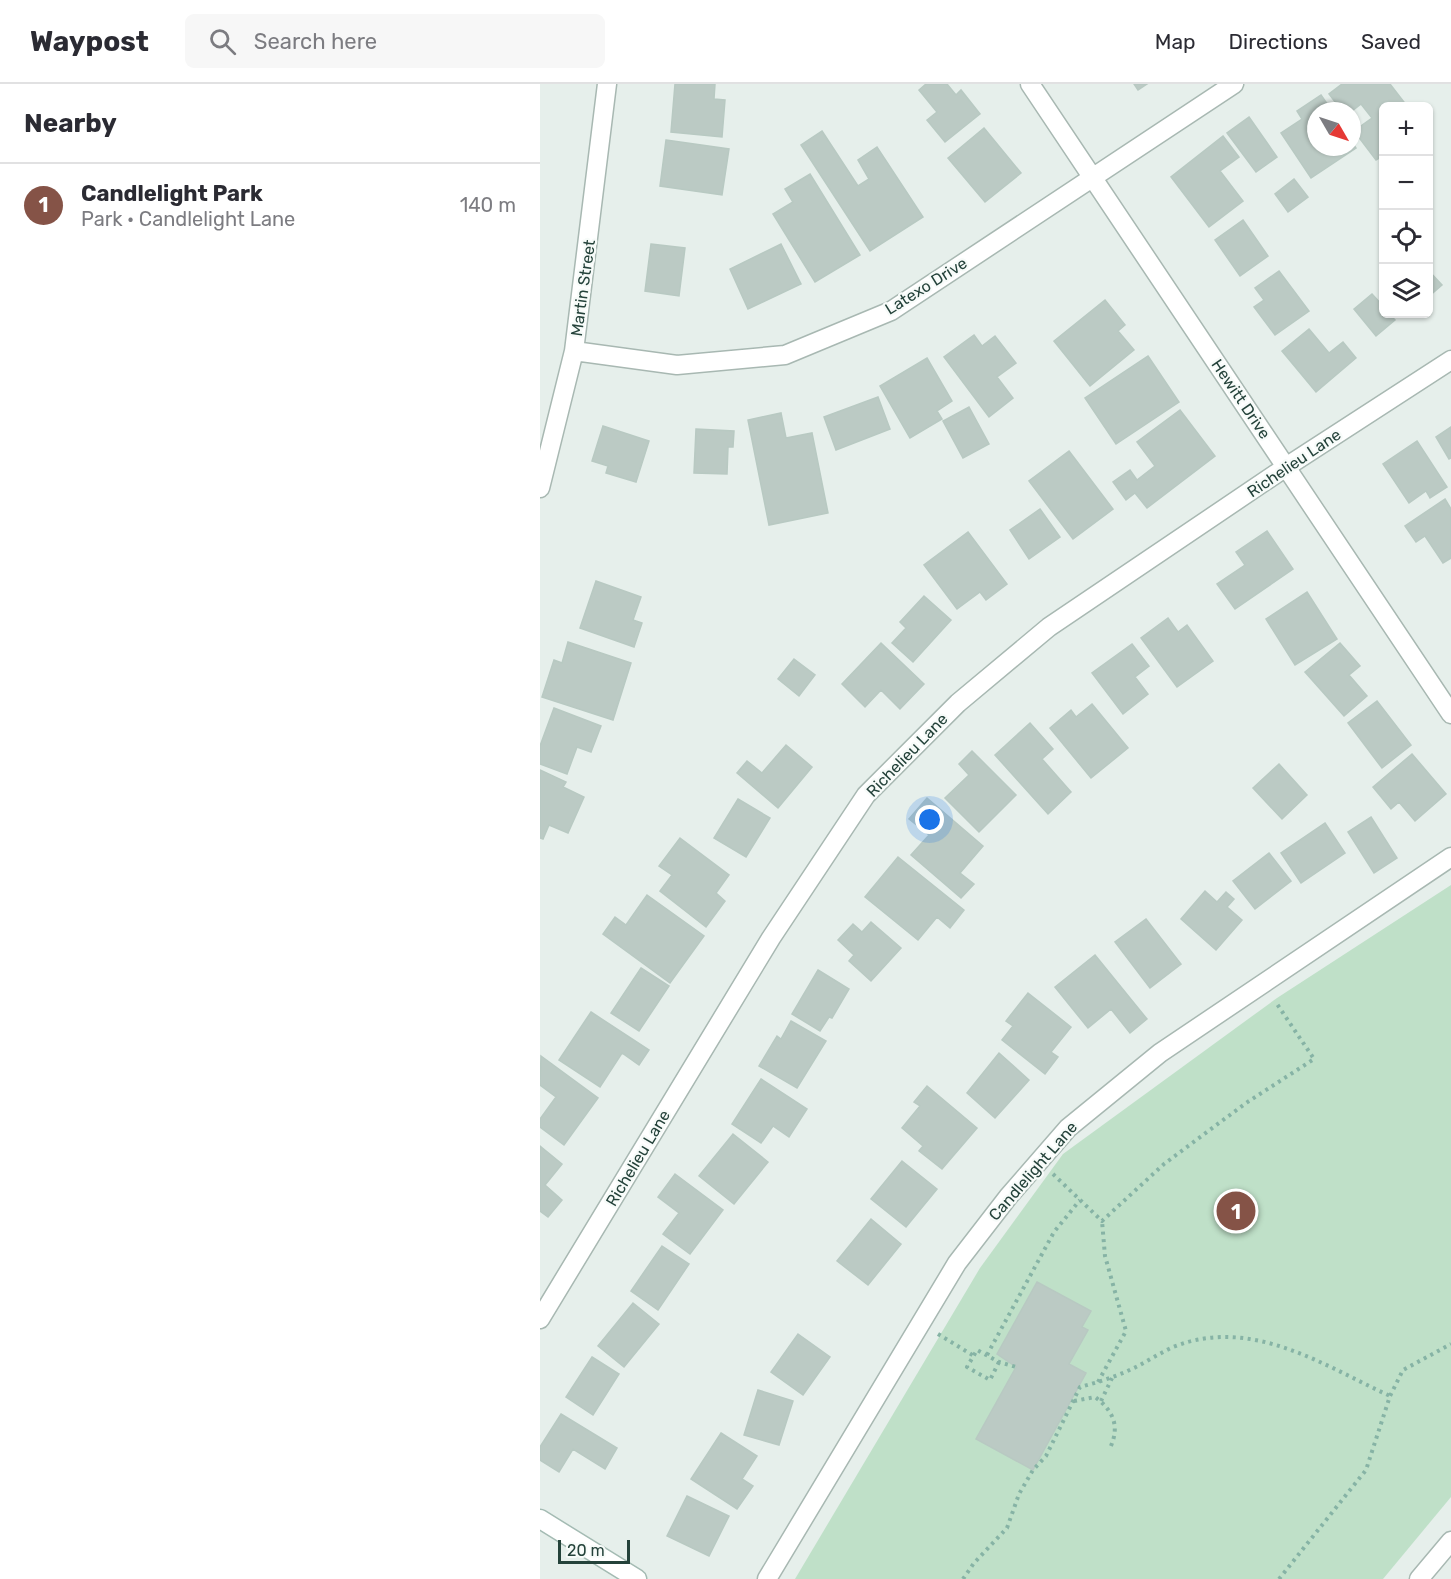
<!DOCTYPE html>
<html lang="en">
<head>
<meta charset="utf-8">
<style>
  body { margin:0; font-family:Rubik,sans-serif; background:#f7f7f7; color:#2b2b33 }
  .controls { position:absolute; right:18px; top:18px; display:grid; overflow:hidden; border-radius:9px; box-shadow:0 2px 4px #0004 }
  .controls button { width:54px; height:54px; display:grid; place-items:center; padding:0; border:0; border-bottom:2px solid #e1e1e2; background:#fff; color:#2b2b33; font:30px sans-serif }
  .compass { position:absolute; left:767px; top:18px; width:54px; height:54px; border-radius:50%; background:#fff; box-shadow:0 2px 4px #0004; rotate:129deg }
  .scale { position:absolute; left:18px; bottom:15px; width:72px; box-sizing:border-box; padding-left:6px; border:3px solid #24423a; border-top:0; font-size:16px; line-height:21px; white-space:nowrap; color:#24423a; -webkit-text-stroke:4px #f7fbf9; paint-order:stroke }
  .you { position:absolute; left:390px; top:736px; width:21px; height:21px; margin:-15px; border:4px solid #fff; border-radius:50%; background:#1a73e8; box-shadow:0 0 0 9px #1a73e833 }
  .badge { display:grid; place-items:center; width:39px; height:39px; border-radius:50%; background:#855347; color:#fff; font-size:20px; font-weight:700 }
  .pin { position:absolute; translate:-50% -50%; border:3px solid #fff; box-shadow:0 2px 6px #0006 }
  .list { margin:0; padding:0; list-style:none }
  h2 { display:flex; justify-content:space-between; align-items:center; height:78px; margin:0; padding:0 24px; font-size:26px }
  h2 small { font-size:20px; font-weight:400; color:#7c7c81 }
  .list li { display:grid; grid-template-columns:39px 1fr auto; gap:18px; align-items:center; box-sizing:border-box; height:84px; padding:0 24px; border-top:2px solid #e1e1e2 }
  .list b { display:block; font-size:22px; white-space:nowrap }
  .list p { margin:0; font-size:20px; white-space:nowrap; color:#7c7c81 }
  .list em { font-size:20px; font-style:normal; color:#7c7c81 }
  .icon { flex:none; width:33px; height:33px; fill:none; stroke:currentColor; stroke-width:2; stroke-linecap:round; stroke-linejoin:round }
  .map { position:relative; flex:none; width:911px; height:1495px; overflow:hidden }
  header { display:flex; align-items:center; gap:36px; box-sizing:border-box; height:84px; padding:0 30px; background:#fff; border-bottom:2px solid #e1e1e2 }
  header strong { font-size:28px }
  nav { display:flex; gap:33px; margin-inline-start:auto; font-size:21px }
  .search { width:420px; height:54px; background:#f7f7f7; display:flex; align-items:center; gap:15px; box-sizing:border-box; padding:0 21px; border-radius:9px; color:#7c7c81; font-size:22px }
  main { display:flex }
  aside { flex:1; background:#fff }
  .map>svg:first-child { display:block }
  .green { fill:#bfe0c8 }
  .building { fill:#bbcac4; stroke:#b8c9c2; stroke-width:1.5 }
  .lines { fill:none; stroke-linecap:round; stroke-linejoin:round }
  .street-casing { stroke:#a8b8b2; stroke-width:21 }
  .secondary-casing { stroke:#a4bbb3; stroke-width:21 }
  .path { stroke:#86b3a5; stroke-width:4; stroke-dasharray:3 4.5; stroke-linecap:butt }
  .street { stroke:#fff; stroke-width:18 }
  .secondary { stroke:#fff; stroke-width:18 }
  .labels { text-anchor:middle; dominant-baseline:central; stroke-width:4.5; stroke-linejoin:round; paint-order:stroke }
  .street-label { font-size:16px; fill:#24423a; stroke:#f7fbf9 }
</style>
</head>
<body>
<header>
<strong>Waypost</strong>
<div class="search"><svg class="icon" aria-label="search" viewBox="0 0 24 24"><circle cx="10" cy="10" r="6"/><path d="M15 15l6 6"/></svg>Search here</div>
<nav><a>Map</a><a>Directions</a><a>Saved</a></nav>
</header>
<main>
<aside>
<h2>Nearby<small></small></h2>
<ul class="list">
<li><span class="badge">1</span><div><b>Candlelight Park</b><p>Park · Candlelight Lane</p></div><em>140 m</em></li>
</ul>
</aside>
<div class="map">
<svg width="911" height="1495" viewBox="0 0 911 1495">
  <rect width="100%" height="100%" fill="#e6efeb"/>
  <path class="green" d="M911,801V1413L843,1495H255L440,1184L523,1070L737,914Z"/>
  <path class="building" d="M135,0H175L174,15L185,16L182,53L131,48Z
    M386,0H407L416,11L421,6L440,30L405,58L387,36L397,28L379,6Z
    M594,0H607L598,6Z
    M802,0H850L867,22H844V71L836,76L814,47L832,34L821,20L812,27H802L789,10Z
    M781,11L792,27H776V63H812V58L816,64L771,94L741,49L762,35L757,27Z
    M709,33L737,73L716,88L687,49Z
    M444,44L481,89L445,118L408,74Z
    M282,47L318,102L329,95L318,76L337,63L383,133L330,167L261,61Z
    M683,52L699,73L680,87L703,117L669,143L631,93Z
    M126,56L189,65L182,111L120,102Z
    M270,90L320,171L275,198L233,130L253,118L245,105Z
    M754,95L768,113L748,128L735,110Z
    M703,136L728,172L700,192L675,156Z
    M111,160L145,164L139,212L105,207Z
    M241,160L261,200L208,225L190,185Z
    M888,186L902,201L888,213Z
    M739,187L769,227L735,251L714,223L724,216L715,204Z
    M832,210L844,223V230H849L855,236L836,252L814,225Z
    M565,216L585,241L578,247L594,266L550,302L514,257Z
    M769,245L789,269L803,258L816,274L776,308L742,267Z
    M434,251L442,262L455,252L476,279L457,293L473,314L449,333L404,273Z
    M608,272L639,318L576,360L545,314Z
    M387,274L412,317L397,327L402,335L370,354L340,302Z
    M338,313L350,345L296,366L284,333Z
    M429,323L449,360L423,374L403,337Z
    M640,326L675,372L607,424L595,409L586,416L573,398L590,386L597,396L615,382L597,358Z
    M241,329L246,354L272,349L288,429L229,441L208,336Z
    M63,342L109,357L96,398L66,389L68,382L52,377Z
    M911,343V374L909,375L896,353Z
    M156,345L194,347L193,363H188L187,390L154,389Z
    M877,357L907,403L890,414L886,407L869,419L843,380Z
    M529,367L573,425L533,455L489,397Z
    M905,415L911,425V474L903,479L885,452L876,458L865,442Z
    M500,425L520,453L489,475L470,446Z
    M727,447L753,485L695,525L677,500L705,481L696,468Z
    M428,448L467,500L446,516L440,508L417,525L384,481Z
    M56,497L101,513L93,536L102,539L94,563L40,544Z
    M767,508L797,555L755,581L726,535Z
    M384,512L411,536L373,578L352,559L366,544L360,538Z
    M628,534L638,548L647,541L673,577L637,603L601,554Z
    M28,558L91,579L73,636L2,613L14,576L22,579Z
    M341,559L384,600L360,625L341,606L325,623L302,600Z
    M800,559L820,582L809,591L827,612L804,632L765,588Z
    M592,560L609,582L595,593L608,610L583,630L552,589Z
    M254,575L275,591L259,612L238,595Z
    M837,617L871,661L842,684L808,639Z
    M552,620L588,664L551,694L510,644L531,626L536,633Z
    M14,624L61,642L51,668L37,663L27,690L0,680V662Z
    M490,639L513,665L502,675L531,708L508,730L455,671Z
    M246,661L272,683L238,724L197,689L207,677L222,689Z
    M432,667L476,711L439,748L405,714L429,691L419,680Z
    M872,670L906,710L875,737L859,718L851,725L833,703Z
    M739,680L767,711L742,735L713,704Z
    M0,686L26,698L23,703L44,713L28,749L9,741L3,755L0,754Z
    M387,714L443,762L420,789L434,800L421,814L371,771L389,751L369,735Z
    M198,715L230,734L206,773L174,754Z
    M831,733L857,774L834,789L808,748Z
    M785,739L805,769L761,799L741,769Z
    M140,754L189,791L176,809L185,817L166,843L120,807L132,791L119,782Z
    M729,769L751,797L715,825L693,797Z
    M358,773L424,826L410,844L397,833L378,856L325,813Z
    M665,807L677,818L686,808L694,815L687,823L702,836L676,866L641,835Z
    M107,811L164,852L130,899L63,850L75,833L86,841Z
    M606,835L641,880L610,904L575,858Z
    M331,838L361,864L331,897L309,877L314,871L298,856L313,840L322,848Z
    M555,871L607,935L590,949L571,925L548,944L515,903Z
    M101,884L129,902L99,947L71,929Z
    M278,886L309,905L292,934L289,933L280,947L252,930Z
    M488,909L531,943L511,968L518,973L505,990L462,956L473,942L466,937Z
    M51,928L109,966L99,981L82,969L60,1003L19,976Z
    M251,937L286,957L257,1004L219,982L237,952L241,955Z
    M459,969L489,996L455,1034L427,1009Z
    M1,972L58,1014L24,1061L0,1043V1035L16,1013L0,1001Z
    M221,995L267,1025L249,1053L233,1042L221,1059L192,1040Z
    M387,1002L437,1044L402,1085L379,1067L383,1062L362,1044L380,1022L374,1018Z
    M193,1050L228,1078L194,1120L159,1092Z
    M0,1062L22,1080L5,1101L22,1116L8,1133L0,1127Z
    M362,1077L397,1105L366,1143L331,1115Z
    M135,1090L183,1126L150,1170L123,1150L139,1129L118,1113Z
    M331,1135L361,1160L328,1201L297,1177Z
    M122,1162L149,1180L118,1226L91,1207Z
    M497,1198L551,1227L542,1243L548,1246L529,1280L546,1289L493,1386L436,1355L476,1283L457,1270Z
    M93,1219L119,1240L84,1283L58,1262Z
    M258,1250L290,1273L263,1311L231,1288Z
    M52,1273L79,1290L53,1331L26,1313Z
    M218,1306L253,1317L239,1361L204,1351Z
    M21,1330L77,1364L65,1385L33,1365L19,1388L0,1376V1363Z
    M181,1349L217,1372L202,1395L213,1402L197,1425L151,1395Z
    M147,1412L189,1432L169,1472L127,1452Z"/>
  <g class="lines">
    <defs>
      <path id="street" d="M490,0L911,630
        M34,267L137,281L245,271L351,227L694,0
        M0,404L34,267L67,0
        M0,1235L231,854L326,711L418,619L509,543L746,383L911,276
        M227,1495L417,1179L468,1113L528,1044L620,969L911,773
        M879,1495L911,1457"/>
      <path id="secondary" d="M0,1435L97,1495"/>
    </defs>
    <use href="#street" class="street-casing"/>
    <use href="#secondary" class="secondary-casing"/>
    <path class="path" d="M513,1090L562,1137L624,1080L706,1019L774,975L737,920
      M398,1250L434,1272
      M447,1271L514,1148L540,1116
      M459,1278L450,1296L427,1283L437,1266L459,1278L476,1283
      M558,1298L586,1247L565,1172L562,1137
      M534,1317L555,1313C574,1327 580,1343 570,1364
      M561,1317L573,1292
      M423,1495L434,1479L467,1444L479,1410L493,1386L506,1372L540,1303C559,1298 578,1292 596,1283C608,1277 620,1269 633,1263C711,1232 781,1280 850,1312
      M739,1495L826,1386L850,1312L863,1286L911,1260"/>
    <use href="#street" class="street"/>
    <use href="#secondary" class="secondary"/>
  </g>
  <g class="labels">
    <g class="street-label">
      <text transform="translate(386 202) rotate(-32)">Latexo Drive</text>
      <text transform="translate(43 204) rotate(-82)">Martin Street</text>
      <text transform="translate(701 315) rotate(56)">Hewitt Drive</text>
      <text transform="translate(754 379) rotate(-34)">Richelieu Lane</text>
      <text transform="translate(367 671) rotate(-46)">Richelieu Lane</text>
      <text transform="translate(98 1074) rotate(-59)">Richelieu Lane</text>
      <text transform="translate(493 1087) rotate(-49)">Candlelight Lane</text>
    </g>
  </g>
</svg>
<div class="controls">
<button>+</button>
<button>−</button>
<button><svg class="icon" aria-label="locate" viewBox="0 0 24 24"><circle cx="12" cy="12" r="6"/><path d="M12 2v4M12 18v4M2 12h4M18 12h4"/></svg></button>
<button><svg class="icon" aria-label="layers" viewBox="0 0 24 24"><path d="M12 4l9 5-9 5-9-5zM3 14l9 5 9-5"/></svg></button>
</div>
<svg class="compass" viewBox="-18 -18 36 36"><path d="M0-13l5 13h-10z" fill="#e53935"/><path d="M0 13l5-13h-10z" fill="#7c7c81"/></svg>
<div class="scale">20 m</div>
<div class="you"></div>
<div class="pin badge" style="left:696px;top:1127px">1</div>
</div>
</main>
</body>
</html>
